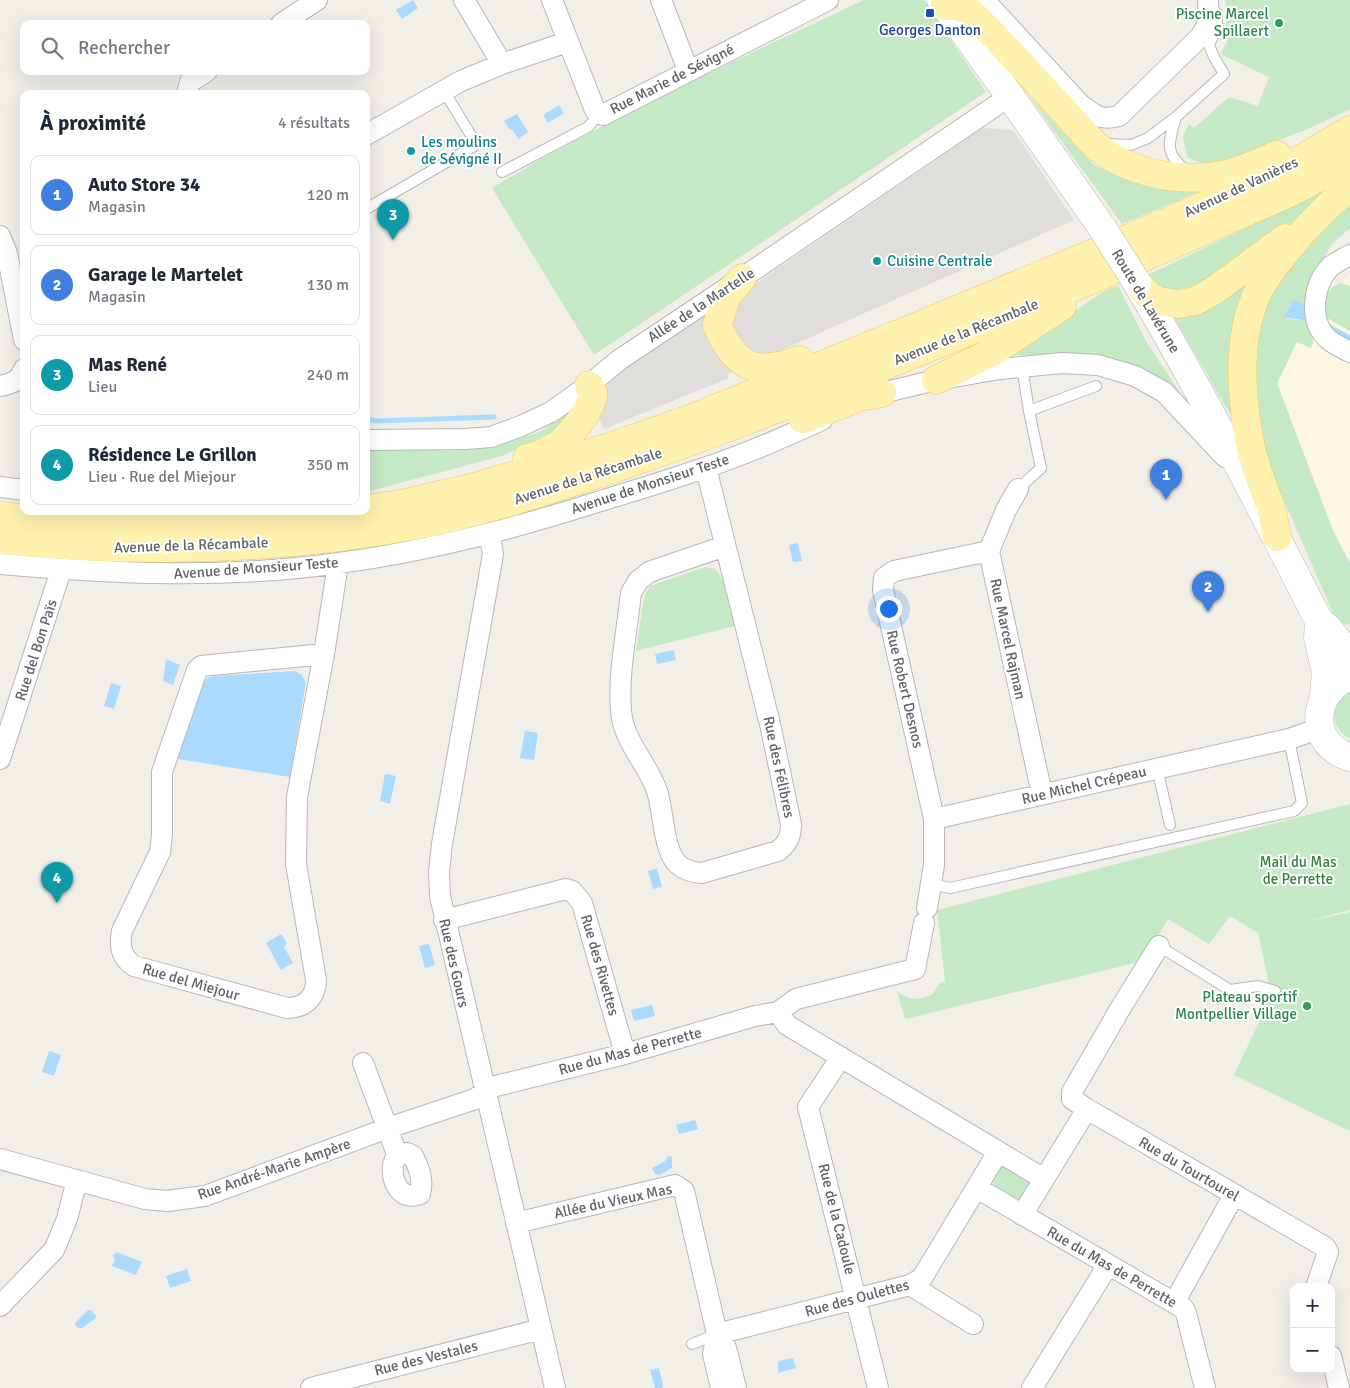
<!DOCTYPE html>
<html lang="fr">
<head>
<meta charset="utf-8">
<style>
  body { margin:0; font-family:Signika,sans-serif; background:#f2f2f3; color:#1f2937 }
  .controls { position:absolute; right:15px; bottom:15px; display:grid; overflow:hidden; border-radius:10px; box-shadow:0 5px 20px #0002 }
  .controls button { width:45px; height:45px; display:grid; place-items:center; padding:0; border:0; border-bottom:1px solid #e0e1e3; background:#fff; color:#1f2937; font:25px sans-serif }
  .you { position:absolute; left:888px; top:608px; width:18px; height:18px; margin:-12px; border:4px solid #fff; border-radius:50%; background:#1a73e8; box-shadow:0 0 0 8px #1a73e833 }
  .badge { display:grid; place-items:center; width:32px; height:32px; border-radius:50%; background:#db2777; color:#fff; font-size:16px; font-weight:700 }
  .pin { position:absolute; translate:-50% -41px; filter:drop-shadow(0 1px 2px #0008) }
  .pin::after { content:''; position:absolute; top:26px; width:18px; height:15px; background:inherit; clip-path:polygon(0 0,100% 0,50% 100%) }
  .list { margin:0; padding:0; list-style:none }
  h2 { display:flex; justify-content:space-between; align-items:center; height:65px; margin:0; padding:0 20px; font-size:21px }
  h2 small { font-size:16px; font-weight:400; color:#747a83 }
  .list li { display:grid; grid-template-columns:32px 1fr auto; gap:15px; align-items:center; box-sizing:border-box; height:80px; margin:0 10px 10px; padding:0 10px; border:1px solid #e0e1e3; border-radius:10px }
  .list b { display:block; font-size:19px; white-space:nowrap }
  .list p { margin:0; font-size:16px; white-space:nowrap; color:#747a83 }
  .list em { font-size:16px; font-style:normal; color:#747a83 }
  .icon { flex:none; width:28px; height:28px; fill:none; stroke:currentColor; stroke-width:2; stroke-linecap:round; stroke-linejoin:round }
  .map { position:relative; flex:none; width:1350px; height:1388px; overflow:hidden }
  .search { position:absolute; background:#fff; box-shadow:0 5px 20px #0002; left:20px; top:20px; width:350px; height:55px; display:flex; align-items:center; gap:12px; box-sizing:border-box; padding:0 18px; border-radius:10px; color:#747a83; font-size:19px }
  .panel { position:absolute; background:#fff; box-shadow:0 5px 20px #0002; left:20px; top:90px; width:350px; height:425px; border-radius:10px }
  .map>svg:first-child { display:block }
  .commercial { fill:#fef7e0 }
  .industrial { fill:#e0deda }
  .green { fill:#c5e8c5 }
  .water { fill:#aadaff }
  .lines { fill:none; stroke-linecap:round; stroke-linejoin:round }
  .stream { stroke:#aadaff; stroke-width:5 }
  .lane-casing { stroke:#b5b8bc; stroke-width:12 }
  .street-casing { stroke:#b5b8bc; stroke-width:22 }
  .secondary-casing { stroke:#b6babf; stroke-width:29 }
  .primary-casing { stroke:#f2c960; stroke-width:29 }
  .lane { stroke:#fff; stroke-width:10 }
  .street { stroke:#fff; stroke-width:20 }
  .secondary { stroke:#fff; stroke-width:28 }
  .primary { stroke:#fff2af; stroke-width:28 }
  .secondary-bridge-casing { stroke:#b6babf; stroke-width:29; stroke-linecap:butt }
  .secondary-bridge { stroke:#fff; stroke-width:28 }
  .transit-dot { fill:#1a4fb4; stroke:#fff; stroke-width:2 }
  .leisure-dot { fill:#2e9e5b; stroke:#fff; stroke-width:2 }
  .culture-dot { fill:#0f9aa8; stroke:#fff; stroke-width:2 }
  .labels { text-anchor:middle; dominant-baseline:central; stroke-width:4; stroke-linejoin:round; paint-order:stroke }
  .leisure-label { font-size:15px; fill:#27864d; stroke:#fff; text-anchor:end }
  .transit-label { font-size:15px; fill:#164399; stroke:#fff }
  .street-label { font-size:15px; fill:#5f6368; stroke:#fff }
  .culture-label { font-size:15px; fill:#0d838f; stroke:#fff; text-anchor:start }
  .park-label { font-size:15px; fill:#348238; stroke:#fff }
</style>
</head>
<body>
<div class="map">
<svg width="1350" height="1388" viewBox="0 0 1350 1388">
  <rect width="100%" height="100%" fill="#f1efe8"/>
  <path class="commercial" d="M1350,273V554L1347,560L1332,528L1277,383L1297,342Z"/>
  <path class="industrial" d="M983,128L1013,130L1074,220L728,374L729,378L604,429L595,410L616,369L746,290Z"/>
  <path class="green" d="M864,0H924L986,92L594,355L492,188C611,116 739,59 864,0Z
    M1225,0H1350V109L1313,127L1219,163H1200L1187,157L1183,136L1189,124L1194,128L1229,97L1258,106L1269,77L1220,54L1227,43Z
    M1028,95L1095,166L1149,187L1207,188L1122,224Z
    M1343,181L1298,221L1196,290L1169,292L1155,284L1148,275Z
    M1350,202V228L1332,244L1310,283L1307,307L1293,300L1283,316L1288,319L1310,321L1313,342L1311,348L1297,342L1277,383L1332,528L1350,564V624L1346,625L1337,622L1268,464L1255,418L1254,326L1294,253Z
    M1256,270L1238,428L1173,315Z
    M1341,283L1350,286V331L1323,316C1322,302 1326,288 1341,283Z
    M1118,286L1147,343L1183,397C1152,375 1125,357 1086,354C1060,351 1034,357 1009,355L1106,290Z
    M577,406L566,425L502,456L366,492V449L415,447L443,451L467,450L497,446L539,432Z
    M706,567L715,569L722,578L735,626L636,651L644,597L650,586Z
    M1350,690V739C1328,726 1330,704 1350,690Z
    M1350,804V910L1305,922L1350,912V1131L1234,1075L1259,1022L1270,989L1258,933L1230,916L1209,944L1168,919L1143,961L905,1019L897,991C909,1001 917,1000 932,995L940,982H945L937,910Z
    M1003,1166L1031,1179L1032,1187L1024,1199L1013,1200L994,1188L992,1179L998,1168Z"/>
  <path class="water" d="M413,0L418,8L402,19L396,10Z
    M559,105L564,113L548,123L543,115Z
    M517,114L528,132L518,139L512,129L510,130L504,121Z
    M1293,299L1307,307L1310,321L1283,317Z
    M798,543L802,561L793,562L789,545Z
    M674,650L676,660L657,664L655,654Z
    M166,659L180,665L173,685L163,681Z
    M295,671L302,675L306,682L290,777L178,759L204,680L213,676Z
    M111,683L121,686L114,709L104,706Z
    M525,731L538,733L534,760L520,758Z
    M385,774L396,776L390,804L380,801Z
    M657,868L662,887L653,889L648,871Z
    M281,934L287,943L284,947L293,963L281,970L266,943Z
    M429,944L435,965L425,968L419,946Z
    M652,1005L655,1016L634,1021L631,1010Z
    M49,1051L61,1055L54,1076L42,1072Z
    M695,1120L698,1129L679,1134L676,1125Z
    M668,1156L672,1157V1168L660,1175L655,1174L652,1168L665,1161Z
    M116,1252L142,1262L136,1275L112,1266L115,1259L113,1256Z
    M187,1269L191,1281L170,1288L166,1276Z
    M88,1310H91L96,1316V1318L82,1328H79L75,1325V1323Z
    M793,1358L796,1368L778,1373V1361Z
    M659,1368L663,1385L662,1388H655L650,1370Z"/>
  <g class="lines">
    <path class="stream" d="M1329,327L1350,338
      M366,419L377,421L494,417"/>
    <defs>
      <path id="lane" d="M1176,117L1224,74L1214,57L1209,45L1217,27V13
        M1106,144L1131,145L1148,138L1176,117C1169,142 1163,153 1187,171
        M502,172L588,127L599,114
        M366,209L474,146L475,142L444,91
        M1022,367L1029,411
        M1018,489L1041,468L1029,411L1096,386
        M1157,768L1170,825
        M931,884L950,888L1294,811L1302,803L1289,739
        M1159,946L1230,990L1258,986L1275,991
        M692,1344L717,1334"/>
      <path id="street" d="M464,0L502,64
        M552,0L595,110L603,115L828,0
        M661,0L688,70
        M984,0L1080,104C1095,115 1099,121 1119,116L1201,36L1209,21L1208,0
        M281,24L317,0
        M187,94L190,82L207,71
        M366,135L461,81L502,64L567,42
        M0,236L7,253L24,340
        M1350,255C1343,259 1336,262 1330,267C1314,283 1309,317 1324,335C1330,343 1341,347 1350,352
        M0,386C11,384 20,381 24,369
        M869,399L882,393L936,380L1000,369L1062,363L1098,365L1135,376L1164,392L1225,457
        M366,440L466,439L491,437L521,426L551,412L589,385L619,360L742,278L1010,96
        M706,468L770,724L791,824C791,836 788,843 778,851L702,873C688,872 677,868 671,854C663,838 663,809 657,791C648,764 623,741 621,711C618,672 627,632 631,593L638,581L649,572L725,546
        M0,487L24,490
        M1018,489L1006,510L989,551L1042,794
        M489,534L493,554L442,844L439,872L440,896L555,1388
        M0,564C113,574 226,579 339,563C431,551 519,527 607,499C640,489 672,479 704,468C744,455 784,437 822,420
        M324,654L201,666L197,670L162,772V834L160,852L122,931C119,946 121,957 134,966L287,1008C304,1008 316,998 316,980L296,864L297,797L324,654L338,564
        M0,759L61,570
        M934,819L883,590L884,578L894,571L989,551
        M927,908L934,865V819L1289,739L1321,728
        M444,920L566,889L572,891L582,903L625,1054
        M778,1012L796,999L915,969L924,923
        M841,1057L808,1107L878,1388
        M363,1063L397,1154C396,1157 394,1161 393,1165C391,1182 401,1202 420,1194C424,1180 419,1168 413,1156L407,1153L397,1154
        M1087,1109L1072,1099V1092L1120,1009L1159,946
        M0,1159L145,1199L167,1201L205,1196L388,1128L475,1099L492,1087L625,1054L755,1016L778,1012L787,1025L1044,1179
        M977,1188L1183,1308L1186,1313L1205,1388
        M1022,1215L1087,1109L1325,1247L1328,1252L1316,1287
        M516,1223L675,1185L684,1191L717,1334L726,1348L736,1388
        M910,1285L973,1324
        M1174,1303L1234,1195
        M0,1306L54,1250L67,1219L77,1180
        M717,1334L910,1285L922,1278L998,1152
        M717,1334L713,1354L721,1388
        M1331,1356L1339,1388
        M311,1388L541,1329
        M1032,1388L1108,1265"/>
      <path id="secondary" d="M941,0L1010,96L1103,229
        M1137,283C1202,393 1261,507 1319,621L1328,628L1350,657
        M1319,621L1318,638L1326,672L1324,697
        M1350,676C1310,692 1308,745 1350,757"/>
      <path id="primary" d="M945,6H959L970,12C1003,43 1033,78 1064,111C1078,126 1092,145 1110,156C1143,176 1185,182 1223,175C1241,171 1260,162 1277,155
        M742,278L727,296L717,325C736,368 754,376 799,360
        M1137,283L1149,296L1158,301L1178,304L1195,301L1215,290L1285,238
        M936,380L992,352L1062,306
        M803,419L860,397L882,393
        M527,458C537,456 548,451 556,446C568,438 595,407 593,392C592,391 590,387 589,385
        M366,509L406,503L475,487L607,448L690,419L940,317L1130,238L1276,174L1350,130
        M0,516L53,521L162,525L278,519L351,511
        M1277,537C1275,528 1274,517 1271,508C1263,485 1253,463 1249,439C1241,392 1237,341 1256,296C1266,274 1283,256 1298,237C1314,220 1331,201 1350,187
        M0,540C135,553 272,551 406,527C474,515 541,493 606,471C733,429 856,377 980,327C1059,294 1138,261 1216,225C1249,210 1283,198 1314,180C1326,173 1338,165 1350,157"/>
    </defs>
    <use href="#lane" class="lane-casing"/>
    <use href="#street" class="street-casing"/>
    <use href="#secondary" class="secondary-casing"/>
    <use href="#primary" class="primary-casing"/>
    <use href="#lane" class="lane"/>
    <use href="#street" class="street"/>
    <use href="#secondary" class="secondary"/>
    <use href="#primary" class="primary"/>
    <defs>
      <path id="secondary-bridge" d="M1103,229L1137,283"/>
    </defs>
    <use href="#secondary-bridge" class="secondary-bridge-casing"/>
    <use href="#secondary-bridge" class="secondary-bridge"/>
  </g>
  <rect class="transit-dot" x="925" y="8" width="10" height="10" rx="2.5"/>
  <g class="leisure-dot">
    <circle cx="1279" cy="23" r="5"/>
    <circle cx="1307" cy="1006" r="5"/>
  </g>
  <g class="culture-dot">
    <circle cx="411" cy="151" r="5"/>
    <circle cx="877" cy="261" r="5"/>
  </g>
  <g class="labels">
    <g class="leisure-label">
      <text x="1269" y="14">Piscine Marcel<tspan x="1269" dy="17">Spillaert</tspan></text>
      <text x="1297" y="997">Plateau sportif<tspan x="1297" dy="17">Montpellier Village</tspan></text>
    </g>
    <g class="transit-label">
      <text x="930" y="30">Georges Danton</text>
    </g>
    <g class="street-label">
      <text transform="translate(672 79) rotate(-27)">Rue Marie de Sévigné</text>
      <text transform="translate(1241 187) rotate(-25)">Avenue de Vanières</text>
      <text transform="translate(1146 301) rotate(59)">Route de Lavérune</text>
      <text transform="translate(701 305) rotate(-33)">Allée de la Martelle</text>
      <text transform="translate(966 332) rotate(-22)">Avenue de la Récambale</text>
      <text transform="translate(588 476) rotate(-18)">Avenue de la Récambale</text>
      <text transform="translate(650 484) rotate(-18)">Avenue de Monsieur Teste</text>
      <text transform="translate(191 545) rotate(-2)">Avenue de la Récambale</text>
      <text transform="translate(256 568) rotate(-4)">Avenue de Monsieur Teste</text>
      <text transform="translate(1008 639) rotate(78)">Rue Marcel Rajman</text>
      <text transform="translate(36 650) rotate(-72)">Rue del Bon Païs</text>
      <text transform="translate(905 689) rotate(77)">Rue Robert Desnos</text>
      <text transform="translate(779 767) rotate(78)">Rue des Félibres</text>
      <text transform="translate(1084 785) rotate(-13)">Rue Michel Crépeau</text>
      <text transform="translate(454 963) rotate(77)">Rue des Gours</text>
      <text transform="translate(600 965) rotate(74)">Rue des Rivettes</text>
      <text transform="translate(191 982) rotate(16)">Rue del Miejour</text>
      <text transform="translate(630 1051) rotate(-15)">Rue du Mas de Perrette</text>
      <text transform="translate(274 1169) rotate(-19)">Rue André-Marie Ampère</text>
      <text transform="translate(1189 1169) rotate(30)">Rue du Tourtourel</text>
      <text transform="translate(613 1201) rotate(-12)">Allée du Vieux Mas</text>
      <text transform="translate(837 1219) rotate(76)">Rue de la Cadoule</text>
      <text transform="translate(1112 1267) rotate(30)">Rue du Mas de Perrette</text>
      <text transform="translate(857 1298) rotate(-15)">Rue des Oulettes</text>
      <text transform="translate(426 1358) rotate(-14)">Rue des Vestales</text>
    </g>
    <g class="culture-label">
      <text x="421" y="142">Les moulins<tspan x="421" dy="17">de Sévigné II</tspan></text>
      <text x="887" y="261">Cuisine Centrale</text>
    </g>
    <g class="park-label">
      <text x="1298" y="862">Mail du Mas<tspan x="1298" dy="17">de Perrette</tspan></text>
    </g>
  </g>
</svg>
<div class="controls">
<button>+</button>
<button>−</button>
</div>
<div class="you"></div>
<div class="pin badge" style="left:1166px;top:500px;background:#3f7fe0">1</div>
<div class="pin badge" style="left:1208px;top:612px;background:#3f7fe0">2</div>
<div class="pin badge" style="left:393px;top:240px;background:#0f9aa8">3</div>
<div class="pin badge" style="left:57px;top:903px;background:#0f9aa8">4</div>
<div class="search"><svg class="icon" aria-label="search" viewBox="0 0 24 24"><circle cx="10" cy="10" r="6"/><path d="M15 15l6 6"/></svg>Rechercher</div>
<section class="panel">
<h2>À proximité<small>4 résultats</small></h2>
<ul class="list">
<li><span class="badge" style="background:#3f7fe0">1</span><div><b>Auto Store 34</b><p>Magasin</p></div><em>120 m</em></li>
<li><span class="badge" style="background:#3f7fe0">2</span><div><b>Garage le Martelet</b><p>Magasin</p></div><em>130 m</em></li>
<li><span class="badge" style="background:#0f9aa8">3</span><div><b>Mas René</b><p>Lieu</p></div><em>240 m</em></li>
<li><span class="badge" style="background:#0f9aa8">4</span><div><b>Résidence Le Grillon</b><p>Lieu · Rue del Miejour</p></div><em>350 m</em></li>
</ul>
</section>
</div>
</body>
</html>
